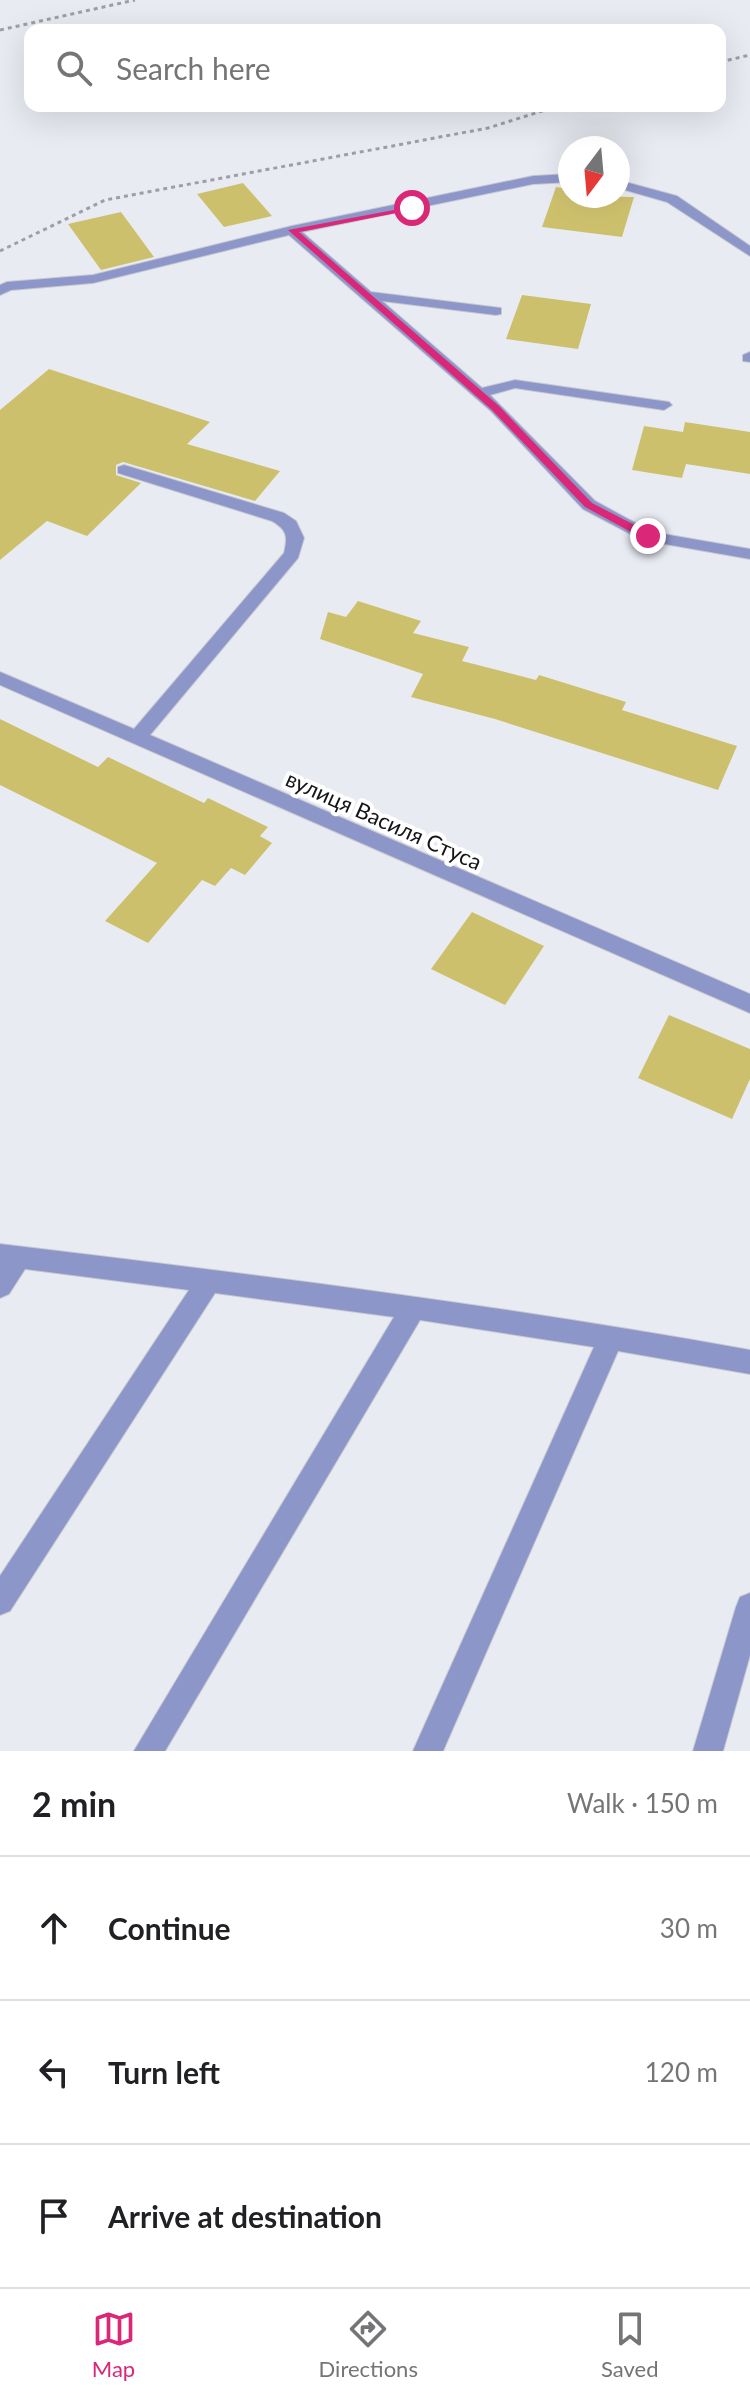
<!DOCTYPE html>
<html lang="en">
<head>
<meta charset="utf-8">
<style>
  body { margin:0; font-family:Lato,sans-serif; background:#f6f6f6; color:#202124 }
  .compass { position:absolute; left:558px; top:136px; width:72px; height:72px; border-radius:50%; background:#fff; box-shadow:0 8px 32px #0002; rotate:196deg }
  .stop { position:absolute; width:24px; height:24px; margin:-18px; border:6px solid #db2777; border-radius:50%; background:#fff }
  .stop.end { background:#db2777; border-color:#fff; box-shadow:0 2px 8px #0008 }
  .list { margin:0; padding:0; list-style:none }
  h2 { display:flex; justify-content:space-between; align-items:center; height:104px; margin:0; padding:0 32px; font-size:34px }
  h2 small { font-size:26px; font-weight:400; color:#757577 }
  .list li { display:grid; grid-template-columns:52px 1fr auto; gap:24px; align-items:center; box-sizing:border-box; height:144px; padding:0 32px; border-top:2px solid #e0e0e0 }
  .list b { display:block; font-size:30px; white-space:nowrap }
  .list em { font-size:26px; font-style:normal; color:#757577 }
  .icon { flex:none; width:44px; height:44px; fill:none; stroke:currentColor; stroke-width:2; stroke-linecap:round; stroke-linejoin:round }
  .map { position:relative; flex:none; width:750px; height:1751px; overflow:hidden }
  .search { position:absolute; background:#fff; box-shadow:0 8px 32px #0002; left:24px; right:24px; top:24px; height:88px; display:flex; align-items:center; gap:20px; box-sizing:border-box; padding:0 28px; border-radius:16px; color:#757577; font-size:30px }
  .sheet { height:536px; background:#fff }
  nav { display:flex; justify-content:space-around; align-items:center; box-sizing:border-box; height:112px; border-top:2px solid #e0e0e0; background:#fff; font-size:22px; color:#757577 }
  nav a { display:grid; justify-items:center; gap:4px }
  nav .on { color:#db2777 }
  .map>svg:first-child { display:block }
  .building { fill:#cdc06d }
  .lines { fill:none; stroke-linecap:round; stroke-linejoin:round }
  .minor-casing { stroke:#c7c9d0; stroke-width:2 }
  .path { stroke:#9e9fa6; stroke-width:3; stroke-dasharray:4 4; stroke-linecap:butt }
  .minor { fill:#8d96c8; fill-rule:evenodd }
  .route { fill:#db2777 }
  .labels { text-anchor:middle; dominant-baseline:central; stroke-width:8; stroke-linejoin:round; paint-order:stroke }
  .street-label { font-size:22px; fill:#151518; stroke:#fff }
</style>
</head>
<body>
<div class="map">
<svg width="750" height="1751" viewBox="0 0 750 1751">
  <rect width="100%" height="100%" fill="#e9ebf3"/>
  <path class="building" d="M243,183L272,216L224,227L197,194Z
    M556,187L570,189V196L634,197L622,237L542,227Z
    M121,212L154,257L101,270L68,224Z
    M522,295L591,304L578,349L506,339Z
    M49,369L210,422L187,444L280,471L255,501L123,462L116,465V475L141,483L87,536L47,521L0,560V410Z
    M685,422L750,432V474L686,464L682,478L632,470L644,426L683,432Z
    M358,601L421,621L413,633L469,647L462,661L536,680L539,675L626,702L622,710L737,746L718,790L495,719L411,697L423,674L320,639L328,612L346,617Z
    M0,719L98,767L108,757L204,803L208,798L268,827L260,836L272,843L245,875L231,868L215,886L202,880L148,943L105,921L157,863L0,785Z
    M472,912L544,946L505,1005L431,969Z
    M669,1015L750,1049V1079L732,1119L638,1078Z"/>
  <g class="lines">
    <defs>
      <path id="minor" d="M570,174V182L533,184L302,232L371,292L501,308V314L496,315L382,301L482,388L515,380L669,402L672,405L664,410L515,388L490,395L595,501L652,532L750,549V559L642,540L583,509L491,411L289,235L93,283L11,290L0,295V285L7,282L93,275L292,226L533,176Z
        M618,180L677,196L750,246V256L667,202L618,188Z
        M750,352V362L743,361V355Z
        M124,465L284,513L296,521L304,538L298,558L150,735L750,994V1013L0,685V672L134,729L284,553C288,536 287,530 272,521L118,473V467Z
        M0,1244C251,1274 502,1305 750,1350V1374L618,1351L443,1751H413L594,1347L420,1320L165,1751H134L394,1317L215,1293L10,1611L0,1615V1576L189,1290L25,1269L9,1294L0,1298Z
        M750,1593V1655L723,1751H693L736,1607L740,1597Z"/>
    </defs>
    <use href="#minor" class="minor-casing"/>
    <path class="path" d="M0,30L135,0
      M720,62L750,55
      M0,251L105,200L488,128L558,106"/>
    <use href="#minor" class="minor"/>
  </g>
  <path class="route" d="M415,206L412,210L299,232L499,406L592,503L652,534V539H644L585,507L492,410L288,230Z"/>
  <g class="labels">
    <g class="street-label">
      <text transform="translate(384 820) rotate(24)">вулиця Василя Стуса</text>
    </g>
  </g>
</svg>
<svg class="compass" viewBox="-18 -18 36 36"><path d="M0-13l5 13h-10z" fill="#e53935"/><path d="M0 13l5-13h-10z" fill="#757577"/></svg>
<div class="stop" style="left:412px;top:208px"></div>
<div class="stop end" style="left:648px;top:536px"></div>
<div class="search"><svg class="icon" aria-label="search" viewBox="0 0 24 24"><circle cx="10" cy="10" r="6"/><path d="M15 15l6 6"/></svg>Search here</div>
</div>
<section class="sheet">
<h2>2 min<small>Walk · 150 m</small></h2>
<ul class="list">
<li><svg class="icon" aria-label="ahead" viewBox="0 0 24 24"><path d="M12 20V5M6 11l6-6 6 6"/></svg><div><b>Continue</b></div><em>30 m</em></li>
<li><svg class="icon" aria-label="left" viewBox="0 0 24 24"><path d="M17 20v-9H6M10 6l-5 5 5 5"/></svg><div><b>Turn left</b></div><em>120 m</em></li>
<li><svg class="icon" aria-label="arrive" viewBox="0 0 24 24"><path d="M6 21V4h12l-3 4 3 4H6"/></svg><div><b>Arrive at destination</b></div></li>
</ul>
</section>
<nav>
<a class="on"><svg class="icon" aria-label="map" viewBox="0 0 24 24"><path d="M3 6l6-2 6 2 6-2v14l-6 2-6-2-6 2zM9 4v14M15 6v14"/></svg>Map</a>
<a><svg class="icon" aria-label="directions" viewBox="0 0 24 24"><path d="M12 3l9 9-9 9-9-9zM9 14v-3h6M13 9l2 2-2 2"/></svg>Directions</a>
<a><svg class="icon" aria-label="saved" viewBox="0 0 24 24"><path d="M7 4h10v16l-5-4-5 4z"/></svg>Saved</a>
</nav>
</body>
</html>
